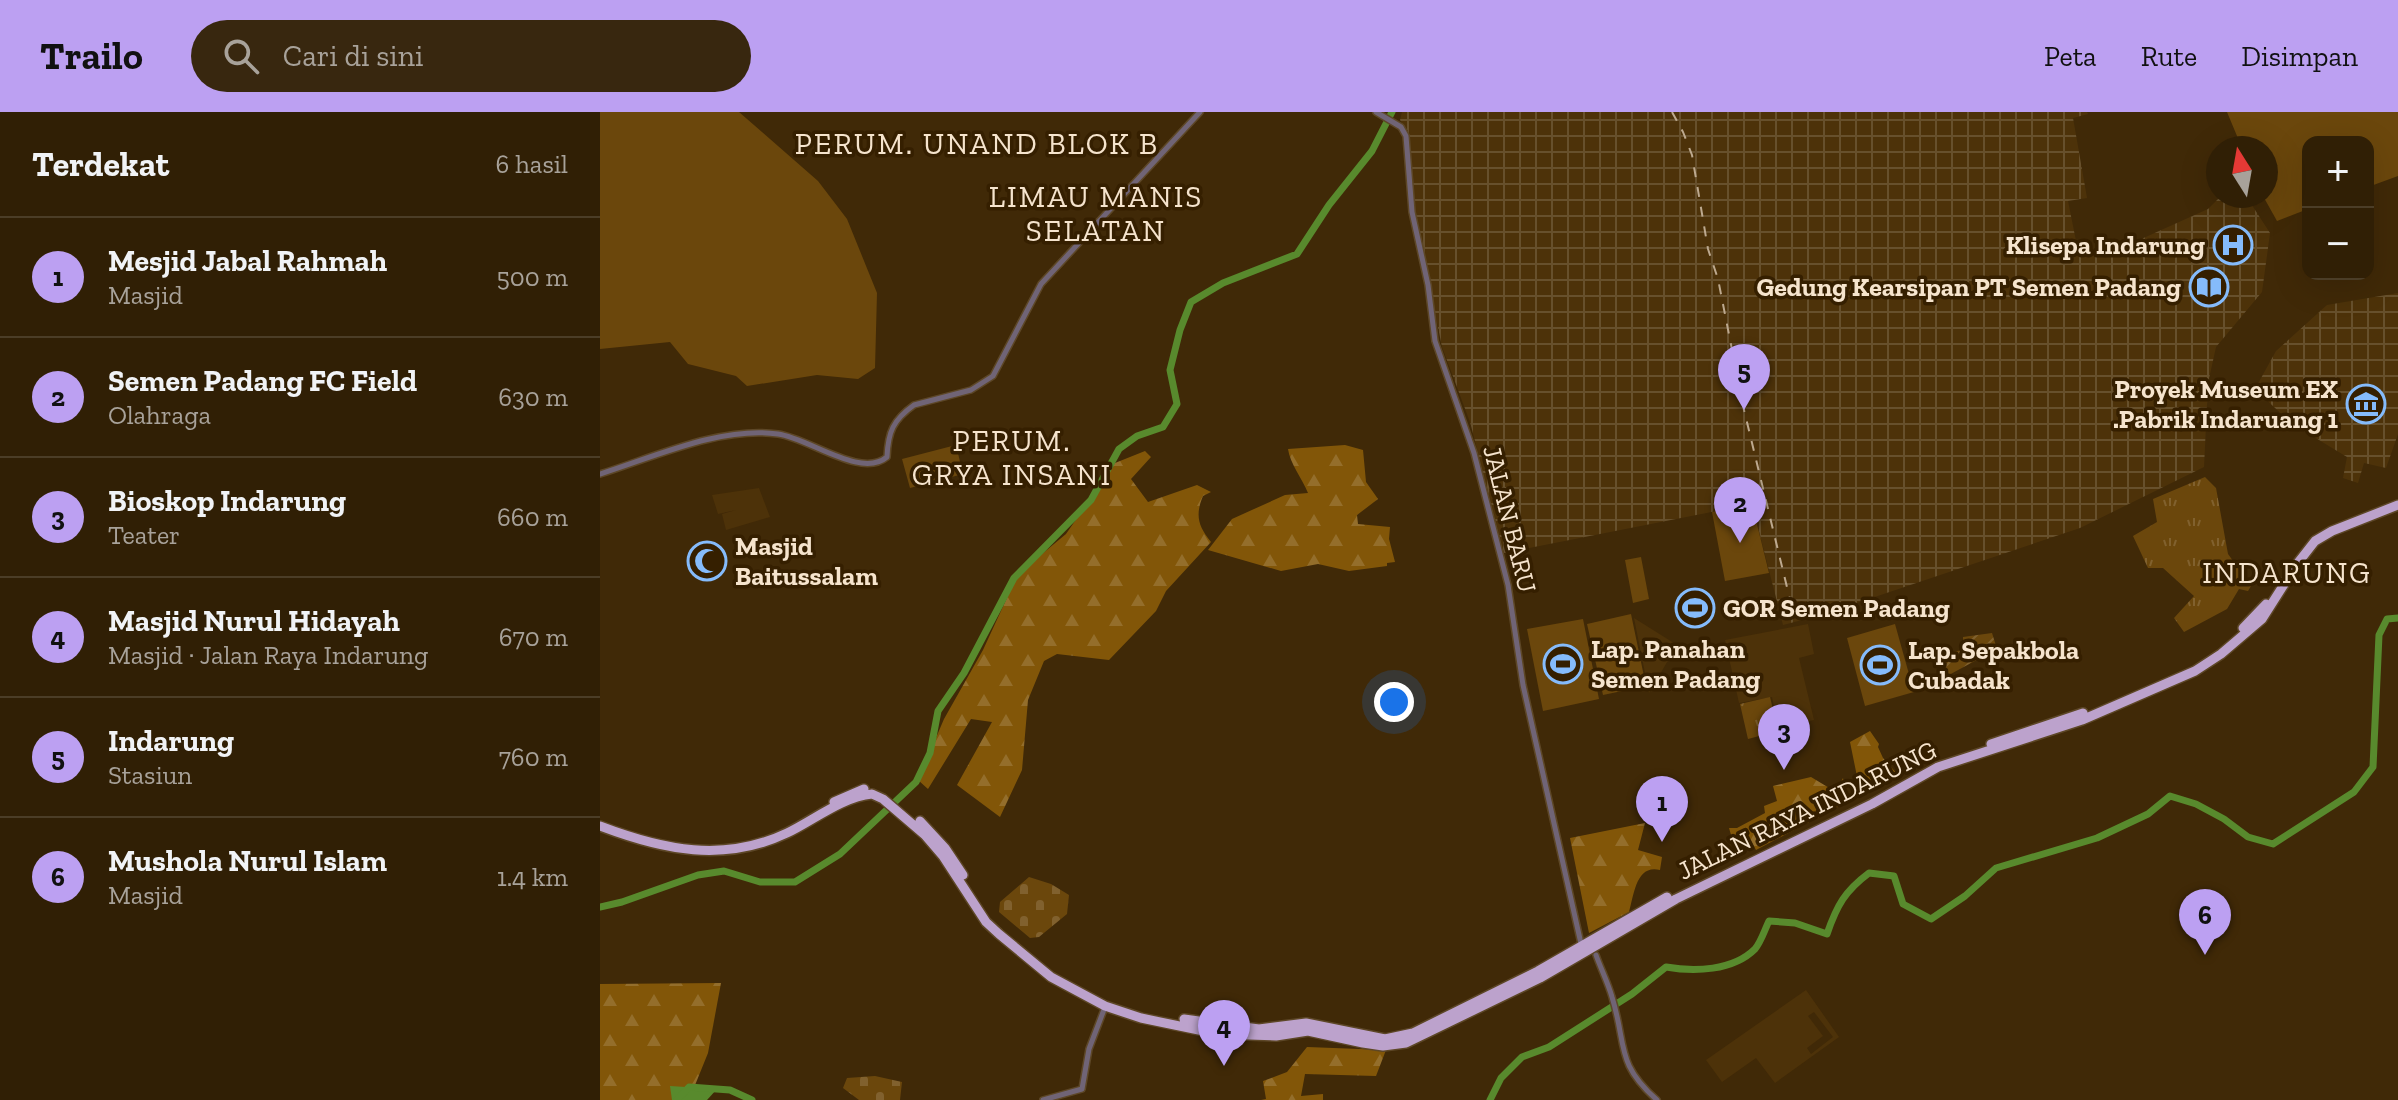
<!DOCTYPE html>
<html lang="id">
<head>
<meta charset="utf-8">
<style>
  body { margin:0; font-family:"Zilla Slab",serif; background:#38270f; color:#f1f3f6 }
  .controls { position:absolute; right:24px; top:24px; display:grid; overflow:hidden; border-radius:16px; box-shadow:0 8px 32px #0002 }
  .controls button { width:72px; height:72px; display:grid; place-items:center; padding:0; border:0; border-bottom:2px solid #4b3d27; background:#301f05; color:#f1f3f6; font:40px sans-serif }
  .compass { position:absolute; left:1606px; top:24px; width:72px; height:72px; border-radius:50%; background:#301f05; box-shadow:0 8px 32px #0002; rotate:349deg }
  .you { position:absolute; left:794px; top:590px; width:28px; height:28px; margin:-20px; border:6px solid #fff; border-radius:50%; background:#1a73e8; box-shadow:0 0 0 12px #1a73e833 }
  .badge { display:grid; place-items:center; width:52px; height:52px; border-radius:50%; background:#bca0f2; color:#111; font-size:26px; font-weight:700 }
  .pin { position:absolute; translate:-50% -66px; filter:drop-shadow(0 2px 4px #0008) }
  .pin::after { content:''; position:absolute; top:42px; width:28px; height:24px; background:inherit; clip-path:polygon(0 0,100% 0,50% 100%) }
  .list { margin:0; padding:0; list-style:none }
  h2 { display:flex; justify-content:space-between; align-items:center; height:104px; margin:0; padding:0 32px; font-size:34px }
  h2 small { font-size:26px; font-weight:400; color:#a8a29a }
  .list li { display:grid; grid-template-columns:52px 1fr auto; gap:24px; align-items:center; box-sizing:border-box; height:120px; padding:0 32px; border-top:2px solid #4b3d27 }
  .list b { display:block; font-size:30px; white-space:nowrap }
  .list p { margin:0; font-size:26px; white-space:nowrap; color:#a8a29a }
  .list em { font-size:26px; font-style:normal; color:#a8a29a }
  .icon { flex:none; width:44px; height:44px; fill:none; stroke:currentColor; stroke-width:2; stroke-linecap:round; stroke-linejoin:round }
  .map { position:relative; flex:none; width:1798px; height:988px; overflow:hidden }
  header { display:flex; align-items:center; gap:48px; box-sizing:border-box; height:112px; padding:0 40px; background:#bca0f2; color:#111 }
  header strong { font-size:38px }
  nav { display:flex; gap:44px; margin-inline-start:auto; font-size:28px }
  .search { width:560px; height:72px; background:#38270f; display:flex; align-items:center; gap:20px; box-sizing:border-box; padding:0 28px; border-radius:44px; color:#a8a29a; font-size:30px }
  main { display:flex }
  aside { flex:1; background:#301f05 }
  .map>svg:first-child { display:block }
  .built { fill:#4d3209; fill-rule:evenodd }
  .industrial { fill:url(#industrial-grid) }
  .grass { fill:#6b470c }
  .forest { fill:url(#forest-firs) }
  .cemetery { fill:url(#cemetery-stones) }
  .park { fill:url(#park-tufts) }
  .garden { fill:url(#garden-furrows) }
  .water { fill:#588a2d }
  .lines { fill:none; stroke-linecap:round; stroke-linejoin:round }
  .river { stroke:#588a2d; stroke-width:7 }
  .tertiary-casing { stroke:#5d4727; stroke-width:8 }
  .trunk-casing { stroke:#5d4727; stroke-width:12 }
  .tertiary { stroke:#706476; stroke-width:5 }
  .trunk { stroke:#bca2cc; stroke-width:9 }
  .rail { stroke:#bda98f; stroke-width:2; stroke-dasharray:10 10; stroke-linecap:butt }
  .labels { text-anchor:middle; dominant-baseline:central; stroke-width:7; stroke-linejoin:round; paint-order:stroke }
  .poi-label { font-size:26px; font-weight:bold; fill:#f6e4cd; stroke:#351f00; text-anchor:start }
  .street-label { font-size:26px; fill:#f6e4cd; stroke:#351f00 }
  .quarter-label { font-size:30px; letter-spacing:2px; fill:#f6e4cd; stroke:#351f00 }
</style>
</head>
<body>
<header>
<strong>Trailo</strong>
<div class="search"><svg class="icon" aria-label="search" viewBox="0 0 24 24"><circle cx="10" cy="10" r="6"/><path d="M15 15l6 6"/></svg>Cari di sini</div>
<nav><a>Peta</a><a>Rute</a><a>Disimpan</a></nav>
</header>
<main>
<aside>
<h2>Terdekat<small>6 hasil</small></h2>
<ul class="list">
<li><span class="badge">1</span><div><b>Mesjid Jabal Rahmah</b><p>Masjid</p></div><em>500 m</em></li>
<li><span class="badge">2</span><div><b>Semen Padang FC Field</b><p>Olahraga</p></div><em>630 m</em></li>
<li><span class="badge">3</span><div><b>Bioskop Indarung</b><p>Teater</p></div><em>660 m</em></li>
<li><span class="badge">4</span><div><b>Masjid Nurul Hidayah</b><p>Masjid · Jalan Raya Indarung</p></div><em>670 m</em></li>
<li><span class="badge">5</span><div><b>Indarung</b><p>Stasiun</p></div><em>760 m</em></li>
<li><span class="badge">6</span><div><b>Mushola Nurul Islam</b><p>Masjid</p></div><em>1.4 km</em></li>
</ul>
</aside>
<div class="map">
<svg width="1798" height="988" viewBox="0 0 1798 988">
  <defs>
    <pattern id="industrial-grid" width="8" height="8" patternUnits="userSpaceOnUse" patternTransform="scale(2)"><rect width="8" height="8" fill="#4d3209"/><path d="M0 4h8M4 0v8" fill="none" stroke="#67502c"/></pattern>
    <pattern id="forest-firs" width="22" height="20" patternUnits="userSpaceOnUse" patternTransform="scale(2)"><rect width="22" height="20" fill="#825608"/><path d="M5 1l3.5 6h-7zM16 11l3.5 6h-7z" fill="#946e2b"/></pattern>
    <pattern id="cemetery-stones" width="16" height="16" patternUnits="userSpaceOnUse" patternTransform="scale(2)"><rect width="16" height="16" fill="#6b470c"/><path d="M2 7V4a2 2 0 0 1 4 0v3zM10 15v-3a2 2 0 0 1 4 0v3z" fill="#81612e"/></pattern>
    <pattern id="park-tufts" width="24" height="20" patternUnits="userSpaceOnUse" patternTransform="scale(2)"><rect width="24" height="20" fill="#6b470c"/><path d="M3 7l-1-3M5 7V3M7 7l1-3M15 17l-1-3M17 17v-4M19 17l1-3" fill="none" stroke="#81612e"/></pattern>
    <pattern id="garden-furrows" width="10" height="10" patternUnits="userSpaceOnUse" patternTransform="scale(2)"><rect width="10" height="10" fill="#6b470c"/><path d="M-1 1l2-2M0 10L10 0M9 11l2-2" fill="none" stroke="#81612e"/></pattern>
  </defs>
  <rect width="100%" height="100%" fill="#402907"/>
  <path class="built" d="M159,376L170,405L126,418L122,402L136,398L118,402L112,383Z
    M1034,506L1077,533L1049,581Z
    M1208,512L1214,542L1199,546L1214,608L1178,615L1172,585L1139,591L1125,528Z
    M1206,878L1239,925L1175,971L1156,946L1122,970L1106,948ZM1214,900L1233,925L1211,942L1207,936L1223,924L1208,904Z"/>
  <path class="industrial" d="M802,0H1487L1488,2L1473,6L1487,86L1468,89L1479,144L1528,133L1608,97L1621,84H1646L1670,121L1662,180L1616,235L1608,271L1604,355L1480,416L1221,503L1183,513L1152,392L904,441L870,310L842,235L811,83L808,19L800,8Z
    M1798,181V322L1786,356L1764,351L1758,371L1743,366L1747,345L1691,311L1655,277L1676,239L1727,193Z"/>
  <path class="grass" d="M0,0H139L218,69L247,107L277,181L275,256L258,267L217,263L147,274L136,264L88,252L70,230L0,237Z
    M1627,0H1798V64L1768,75V30H1708V97L1677,109L1663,84H1666V36H1642Z
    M356,333L363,362L310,376L302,347Z
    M1152,392L1169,461L1125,469L1112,400Z
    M1041,445L1049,487L1033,491L1025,448Z
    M1031,502L1046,574L1003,583L987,512Z
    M983,507L999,587L943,599L927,517Z
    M1295,512L1314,580L1265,594L1247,526Z"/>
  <path class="forest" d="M745,333L763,338L766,370L778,387L757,403L758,412L790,415L789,427L795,450L787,451V454L749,459L718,452L681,459L608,438L632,407L685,383L708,381C702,366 690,352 688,337Z
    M545,339L551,345L531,367L548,390L597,373L611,380L603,384C595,403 598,414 611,430L566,479L556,499L509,548L457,542L444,549L428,588L422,658L400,705L357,673L392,610L371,607L328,677L318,668L344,607L383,538L418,462L466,422L515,351Z
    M1270,619L1279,632L1278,635L1283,646L1299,664L1261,684L1250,630Z
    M1211,665L1236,680L1243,666L1247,690L1156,738L1151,729L1134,733L1129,716H1137L1165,701L1164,694L1177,689L1173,674Z
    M1045,711L1038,738L1062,745L1060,758C1036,752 1034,783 1029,800L989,821L970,726Z
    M121,871L108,941L89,988H0V872Z
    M707,935L786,938L776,964L705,962L701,984L723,982V988H661L666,987L663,969L687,960Z"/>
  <path class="cemetery" d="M429,765L451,772L469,783L467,802L439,825L430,826L399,800L400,790Z
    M275,964L302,970L300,988H259L243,976L247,966Z"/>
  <path class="park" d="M1605,365L1616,376L1628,442L1651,474L1648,479L1639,477L1627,497L1584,520L1574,506L1594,484L1563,456H1548L1533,424L1557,410L1553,387Z
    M1170,585L1178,619L1148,627L1140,592Z"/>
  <path class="garden" d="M1392,521L1397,537L1347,564L1340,542L1363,538V525Z"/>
  <path class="water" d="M70,974L117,977L107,988H72Z"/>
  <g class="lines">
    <path class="river" d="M0,795L22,790L98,763L124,759L160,770H195L240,742L316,670L330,641L338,599L364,561L414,466L491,388L519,337L537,324L563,315L577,292L570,258L580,218L591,190L623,171L697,142L729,93L772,39L792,0
      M77,988L89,975L130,978L152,988
      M890,988L901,966L922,945L949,935L1032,882L1066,855C1094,860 1133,859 1155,837C1161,830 1165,817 1169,809L1195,811L1227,822C1237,793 1245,779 1269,761L1294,764L1303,792L1331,807L1365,784L1396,756L1497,726L1548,702L1570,684L1596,692L1624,707L1648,725L1673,732L1754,680L1773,655L1779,523L1787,507L1798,506"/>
    <defs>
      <path id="tertiary" d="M776,0L801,15L806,24L812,100L828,173L835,229L874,341L908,473L923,573L982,836
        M0,362C54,345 121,314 178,322C209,326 261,367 287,345C288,320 293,308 314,293L371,278L393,264L441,172L600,0
        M996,843C1001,857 1008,871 1012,885C1027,933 1015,951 1057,988
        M443,988L482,977L489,937L505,895"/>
      <path id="trunk" d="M1643,516L1666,492
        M1391,632L1483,601
        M234,690L264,677
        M320,709L345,736L363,763
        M0,714C63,738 124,751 187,721C214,708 242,685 272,682L283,687L325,723L343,744L386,810L399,822L451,865L505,894L541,906L618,922L676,924L708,919L763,931L783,934L806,931L940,866L1076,787L1272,692L1338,655L1482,608L1595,559L1621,542L1662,507L1697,452L1715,429L1732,419L1798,393
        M584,907L659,917L706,911L785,927L813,921L938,859L1067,785"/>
    </defs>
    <use href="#tertiary" class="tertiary-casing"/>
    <use href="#trunk" class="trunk-casing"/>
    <use href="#tertiary" class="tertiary"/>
    <use href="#trunk" class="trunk"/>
    <path class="rail" d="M1072,0L1083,20L1092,43L1108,137L1118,167L1144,298L1193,500"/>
  </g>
  <defs>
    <symbol id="hospital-ring" viewBox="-11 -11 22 22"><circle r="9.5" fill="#351f00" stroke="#85bbfb" stroke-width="1.5"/><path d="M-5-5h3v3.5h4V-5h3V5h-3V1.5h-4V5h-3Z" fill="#85bbfb"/></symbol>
    <symbol id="library-ring" viewBox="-11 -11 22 22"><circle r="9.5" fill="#351f00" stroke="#85bbfb" stroke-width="1.5"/><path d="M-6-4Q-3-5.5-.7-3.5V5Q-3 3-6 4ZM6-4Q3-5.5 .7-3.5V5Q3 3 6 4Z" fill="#85bbfb"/></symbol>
    <symbol id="museum-ring" viewBox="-11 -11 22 22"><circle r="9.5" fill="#351f00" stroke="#85bbfb" stroke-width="1.5"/><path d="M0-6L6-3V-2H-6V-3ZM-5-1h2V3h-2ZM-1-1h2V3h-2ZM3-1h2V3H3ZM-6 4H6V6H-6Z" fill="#85bbfb"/></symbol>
    <symbol id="mosque-ring" viewBox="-11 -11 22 22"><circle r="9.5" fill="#351f00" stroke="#85bbfb" stroke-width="1.5"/><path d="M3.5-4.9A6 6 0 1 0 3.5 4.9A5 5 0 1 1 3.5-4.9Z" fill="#85bbfb"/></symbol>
    <symbol id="stadium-ring" viewBox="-11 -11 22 22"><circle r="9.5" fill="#351f00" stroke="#85bbfb" stroke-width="1.5"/><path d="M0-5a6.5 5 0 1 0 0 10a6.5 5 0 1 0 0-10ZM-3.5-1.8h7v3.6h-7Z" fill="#85bbfb"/></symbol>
  </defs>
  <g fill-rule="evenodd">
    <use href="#hospital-ring" x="1611" y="111" width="44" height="44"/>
    <use href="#library-ring" x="1587" y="153" width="44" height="44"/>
    <use href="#museum-ring" x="1744" y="270" width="44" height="44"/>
    <use href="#mosque-ring" x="85" y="427" width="44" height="44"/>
    <use href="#stadium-ring" x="1073" y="474" width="44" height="44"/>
    <use href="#stadium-ring" x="941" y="530" width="44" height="44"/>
    <use href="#stadium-ring" x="1258" y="531" width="44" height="44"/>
  </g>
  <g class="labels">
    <g class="poi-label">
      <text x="1605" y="133" text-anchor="end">Klisepa Indarung</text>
      <text x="1581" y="175" text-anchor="end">Gedung Kearsipan PT Semen Padang</text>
      <text x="1738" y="277" text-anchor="end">Proyek Museum EX<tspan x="1738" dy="30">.Pabrik Indaruang 1</tspan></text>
      <text x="135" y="434">Masjid<tspan x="135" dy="30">Baitussalam</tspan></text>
      <text x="1123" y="496">GOR Semen Padang</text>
      <text x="991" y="537">Lap. Panahan<tspan x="991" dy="30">Semen Padang</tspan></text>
      <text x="1308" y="538">Lap. Sepakbola<tspan x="1308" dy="30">Cubadak</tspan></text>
    </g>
    <g class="street-label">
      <text transform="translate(910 407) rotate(76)">JALAN BARU</text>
      <text transform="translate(1207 698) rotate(-26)">JALAN RAYA INDARUNG</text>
    </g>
    <g class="quarter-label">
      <text x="377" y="32">PERUM. UNAND BLOK B</text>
      <text x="496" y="85">LIMAU MANIS<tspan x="496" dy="34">SELATAN</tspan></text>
      <text x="412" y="329">PERUM.<tspan x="412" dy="34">GRYA INSANI</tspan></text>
      <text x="1687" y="461">INDARUNG</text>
    </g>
  </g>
</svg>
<div class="controls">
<button>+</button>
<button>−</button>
</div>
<svg class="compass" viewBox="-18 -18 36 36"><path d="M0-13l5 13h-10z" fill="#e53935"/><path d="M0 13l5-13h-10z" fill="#a8a29a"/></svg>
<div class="you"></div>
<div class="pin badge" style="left:1062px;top:730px">1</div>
<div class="pin badge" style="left:1140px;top:431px">2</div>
<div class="pin badge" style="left:1184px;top:658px">3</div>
<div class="pin badge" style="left:624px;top:954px">4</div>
<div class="pin badge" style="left:1144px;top:298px">5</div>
<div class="pin badge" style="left:1605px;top:843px">6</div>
</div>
</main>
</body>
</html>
